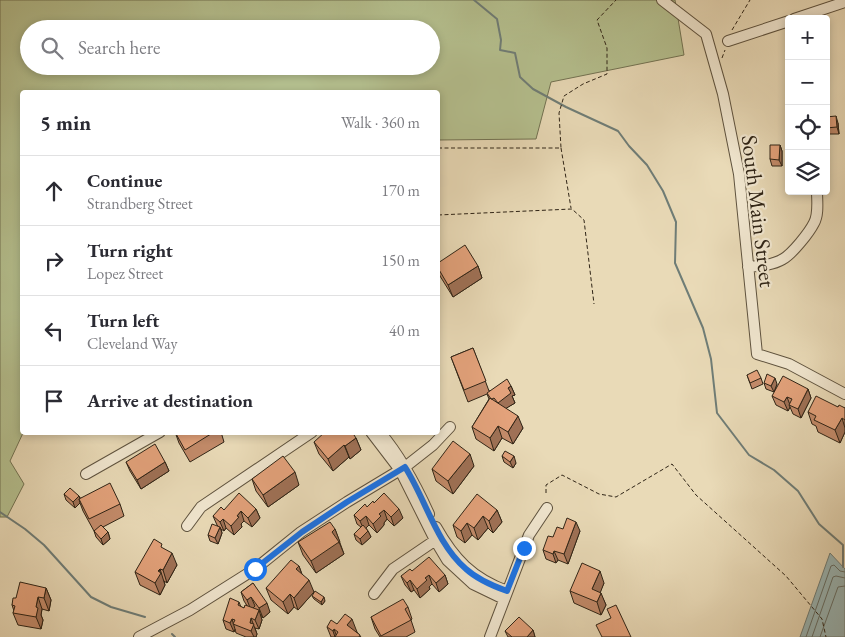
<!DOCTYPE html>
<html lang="en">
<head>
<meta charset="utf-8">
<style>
  :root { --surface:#fff; --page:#f7f7f7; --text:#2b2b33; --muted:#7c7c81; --line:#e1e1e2 }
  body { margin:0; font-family:"EB Garamond",serif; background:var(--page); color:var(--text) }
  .controls { position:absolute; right:15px; top:15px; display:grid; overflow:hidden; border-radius:5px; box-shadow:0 2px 8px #0003 }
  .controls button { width:45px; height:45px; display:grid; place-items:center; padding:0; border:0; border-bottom:1px solid var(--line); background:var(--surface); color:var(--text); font:25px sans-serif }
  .stop { position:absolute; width:15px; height:15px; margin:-11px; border:4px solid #1a73e8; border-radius:50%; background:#fff }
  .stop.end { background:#1a73e8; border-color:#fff; box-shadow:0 1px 5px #0008 }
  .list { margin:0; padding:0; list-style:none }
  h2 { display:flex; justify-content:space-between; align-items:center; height:65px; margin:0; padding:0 20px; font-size:21px }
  h2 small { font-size:16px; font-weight:400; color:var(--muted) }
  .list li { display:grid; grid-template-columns:32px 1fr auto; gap:15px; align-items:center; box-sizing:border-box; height:70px; padding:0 20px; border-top:1px solid var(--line) }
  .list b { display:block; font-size:19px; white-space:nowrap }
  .list p { margin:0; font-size:16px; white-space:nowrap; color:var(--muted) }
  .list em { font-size:16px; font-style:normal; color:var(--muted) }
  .icon { flex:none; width:28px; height:28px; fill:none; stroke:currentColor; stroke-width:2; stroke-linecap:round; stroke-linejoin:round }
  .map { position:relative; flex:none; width:845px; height:637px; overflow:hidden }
  .search { position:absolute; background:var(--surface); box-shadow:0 2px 8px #0003; left:20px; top:20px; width:420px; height:55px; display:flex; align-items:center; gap:12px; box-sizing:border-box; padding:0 18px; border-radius:28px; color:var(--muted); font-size:19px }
  .panel { position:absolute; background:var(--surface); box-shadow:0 2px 8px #0003; left:20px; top:90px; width:420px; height:345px; border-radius:5px }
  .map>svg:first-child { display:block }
  .green { fill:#b5c08f; stroke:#727252; fill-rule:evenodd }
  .water { fill:#9ab8b8; stroke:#6f7d77 }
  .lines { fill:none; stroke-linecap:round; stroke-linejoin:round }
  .shore { stroke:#646e67; stroke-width:1 }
  .stream { stroke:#6f7d77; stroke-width:2 }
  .minor-casing { stroke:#5e523e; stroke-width:12 }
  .path { stroke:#2f2416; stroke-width:1; stroke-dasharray:4 2.5; stroke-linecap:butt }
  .minor { stroke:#f1e7d0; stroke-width:10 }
  .wall { fill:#c38b6a; stroke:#2f2416 }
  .shaded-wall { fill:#9f7156; stroke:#2f2416 }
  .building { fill:#e3a27b; stroke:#2f2416 }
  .route { stroke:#1a73e8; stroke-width:6 }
  .labels { text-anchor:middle; stroke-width:4.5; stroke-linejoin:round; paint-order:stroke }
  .street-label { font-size:22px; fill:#2f2416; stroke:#f1e7d0 }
</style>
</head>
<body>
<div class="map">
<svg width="845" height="637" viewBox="0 0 845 637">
  <rect width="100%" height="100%" fill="#e9dab7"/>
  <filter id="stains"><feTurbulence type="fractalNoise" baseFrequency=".004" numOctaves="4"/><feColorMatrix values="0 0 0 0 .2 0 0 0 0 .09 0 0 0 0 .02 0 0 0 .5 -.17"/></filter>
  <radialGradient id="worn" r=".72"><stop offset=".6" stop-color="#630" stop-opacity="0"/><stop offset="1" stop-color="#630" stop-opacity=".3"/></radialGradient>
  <!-- green -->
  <path class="green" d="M0 0H675L684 55 551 82 536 139 438 140V92H22L23 433 10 461 24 484 7 517H0ZM29 29H431V66H29Z"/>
  <!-- water -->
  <path class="water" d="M830 553 845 569V637H800Z"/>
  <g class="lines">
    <!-- shore -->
    <path class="shore" d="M806 637 831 566 834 565 840 571 845 572
      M812 637 833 577 836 576 845 578
      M820 637 838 587 845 586"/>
    <!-- stream -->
    <path class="stream" d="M474 0 497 19 501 40 500 50 515 53 520 77 533 89 566 107 618 131 629 146 647 165 663 191 676 222 675 263 703 328 711 359 717 413 749 455 774 470 798 491 819 524 843 545V567
      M0 512 25 529 44 545 91 597 111 607 145 617
      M172 634 175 637"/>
    <defs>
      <path id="minor" d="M662 0 706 34 723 94 739 174 757 354 789 364 845 394
        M794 19 845 2
        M728 41 789 21
        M748 267C760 266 773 265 783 259 792 254 809 233 814 223 819 214 817 201 817 191
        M371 432 400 470 435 540 447 560 473 584 504 599
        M380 432C401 457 416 485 429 514
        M86 474 160 432
        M187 526 201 507 312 432
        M436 527C454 559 472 578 507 591
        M374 594 393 569 440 537
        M139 637 190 610 255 569 301 532 347 502 405 467 433 445 450 427
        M490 637 529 535 547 508"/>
    </defs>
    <!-- minor casing -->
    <use href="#minor" class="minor-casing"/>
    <!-- path -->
    <path class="path" d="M732 30 750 0
      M722 58 725 50
      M438 148H561L559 113 564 96 583 84 607 74V48L597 20 616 0
      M561 148 571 208
      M438 215 572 209 584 220 594 304
      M546 493V485L562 475 599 494 616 497 672 464 696 495 786 576 822 619 826 637"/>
    <!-- minor -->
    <use href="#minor" class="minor"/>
  </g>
  <!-- wall -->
  <path class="wall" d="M826 117 838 123 839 134H826Z
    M780 145 782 151V166H772L770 159Z
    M438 263 478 266 482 278 453 297 440 276 438 270Z
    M473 348 489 391 511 386 515 395 512 396 515 403 506 408 523 428 513 444 502 438 494 451 476 439 472 427 489 399 487 394 468 402 451 357Z
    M747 375 761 378 763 384 752 389Z
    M764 383 777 384 774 392 766 389Z
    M808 389 811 398 801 418 793 414 790 407 788 411 776 405 772 396Z
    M838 407 845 408V432L840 443 818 432 816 426 812 424 808 412Z
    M175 432H221L224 442 190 462 179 443Z
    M356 438 361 450 350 459 349 457 333 471 319 454 314 442Z
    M502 456 516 463 513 468 504 462Z
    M126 462H165L169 471 141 489 130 471Z
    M474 466 453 494 436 481 432 469Z
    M252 479 299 485 268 507 256 491Z
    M64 494 79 496 80 498 120 504 124 516 103 527 108 532 110 539 103 545 96 537 94 531 83 511 80 503 75 508 66 500Z
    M374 503 403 518 394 526 387 519 384 523V525L377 533 369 525 366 528 368 531 371 537 362 545 356 540 354 534 361 527 357 524 354 515Z
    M256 509 260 518 252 527 244 521 241 524 242 527 234 535 226 528 224 531 221 529 222 533 218 544 210 541 208 535 218 526 217 525 213 516Z
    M497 510 502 522 493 533 488 528 478 540 472 535 465 543 457 537 453 525Z
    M335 529 344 554 316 573 303 555 298 542Z
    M563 529 580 531 568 564 558 560 556 563 546 559 543 550 553 537Z
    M164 549 177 565 167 583 164 581 165 585 160 595 140 585 135 572Z
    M299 566 302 574 314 592 298 610 294 607 288 614 271 600 266 588Z
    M412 571 445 575 448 584 439 592 432 584 429 587 430 589 420 598 414 590 411 592 405 585 401 576Z
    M253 583 270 612 263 618 260 614 262 620 259 629 255 628 257 634 256 637H246L236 633 235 629 234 632 226 629 223 620 239 602 241 607 244 608 248 607 244 601 241 592Z
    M604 583 600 592 606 605 601 615 574 603 570 591Z
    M46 588 51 600 49 611 42 609 41 615 43 620 41 629 18 625 13 613 14 611 12 605 16 598Z
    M312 596 325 601 322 605 314 599Z
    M408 607 412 619 411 620 415 632 406 637H380L375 629 371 617Z
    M337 624 357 632 361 637H331L327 627Z
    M533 630 535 637H508L505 631Z"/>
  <!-- shaded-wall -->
  <path class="shaded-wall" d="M836 116 838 123 839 134 837 127Z
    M780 145 782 151V166L779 160Z
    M478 266 482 278 453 297 448 285Z
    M775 378 777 384 774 392 771 386Z
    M511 386 515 395 512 396 515 403 500 412 497 403 508 388Z
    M808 389 811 398 801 418 798 409Z
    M787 397 790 405H789L790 407 788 411 784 402Z
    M518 416 523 428 513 444 508 432Z
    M842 418 845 428V432L840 443 835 430Z
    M498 426 502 438 494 451 490 438Z
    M356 438 361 450 350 459 345 446Z
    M344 445 349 457 333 471 328 459Z
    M470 454 474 466 453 494 448 481Z
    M514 456 516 463 513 468 510 462Z
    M165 462 169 471 141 489 137 480Z
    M295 472 299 485 268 507 263 495Z
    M79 496 81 502 79 499 80 503 75 508 73 502Z
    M256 509 260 518 252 527 248 518Z
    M399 509 403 518 394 526 391 517Z
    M384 510 387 519 384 523V525L377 533 373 524 379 514Z
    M497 510 502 522 493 533 489 521Z
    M241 511 244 521 241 524 242 527 234 535 231 526 237 516Z
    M366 516 369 525 364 530 360 521Z
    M483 516 488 528 478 540 474 528Z
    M223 519 226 528 224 531 220 522Z
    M576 522 580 531 568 564 564 554Z
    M467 523 472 535 465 543 461 531Z
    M220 527 222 533 218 544 215 538Z
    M335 529 340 542 338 543 339 542 344 554 316 573 311 561 332 532Z
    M368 531 371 537 362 545 360 539Z
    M108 532 110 539 103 545 101 539Z
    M554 551 558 560 556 563 553 554Z
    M172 553 177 565 167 583 163 570Z
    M299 566 303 578 296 569Z
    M160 569 165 585 160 595 155 583Z
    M600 571 604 583 597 601 592 589Z
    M429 575 432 584 429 587 430 589 420 598 417 589 425 578Z
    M445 575 448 584 439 592 436 583Z
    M309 580 314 592 298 610 294 598Z
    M410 580 414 590 411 592 407 583Z
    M46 588 51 600 49 611 44 598Z
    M601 593 606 605 601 615 597 602Z
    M290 594 294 607 288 614 283 602Z
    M38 597 42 609 41 615 43 620 41 629 36 617V607Z
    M251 597 255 606 251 610 247 600Z
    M324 597 325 601 322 605 321 602Z
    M267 603 270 612 263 618 259 608Z
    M259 610 262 620 259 629 255 620Z
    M251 618 257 634 256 637H254L251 631 250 623Z
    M232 619 235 629 234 632 230 623Z
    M352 619 357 632 352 637 347 625Z
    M334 629 337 637H335L333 631Z
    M533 630 535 637H527Z"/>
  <!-- building -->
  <path class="building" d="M836 116 837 127 826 128V117Z
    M770 145H780L779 160 770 159Z
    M465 245 478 266 448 285 438 268V263Z
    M473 348 486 381 464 390 451 357Z
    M757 370 761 378 750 383 747 375Z
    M767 374 775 378 771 386 764 383Z
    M783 376 808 389 798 409 789 405 792 399 787 397 784 402 772 396Z
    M507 379 511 386 508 388 511 393 498 403 494 398 492 399H491L487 393Z
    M816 396 838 407 839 405 845 408V420L842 418 835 430 814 420 816 416 808 412Z
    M490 398 518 416 508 432 498 426 490 438 472 427Z
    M175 432H214L185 450Z
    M325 432H352L356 438 345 446 344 445 328 459 314 442Z
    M453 441 470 454 448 481 432 469Z
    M155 444 165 462 137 480 126 462Z
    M505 451 514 456 510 462 502 456Z
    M283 456 295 472 263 495 252 479Z
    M110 483 120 504 89 519 79 499Z
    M70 488 79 496 73 502 64 494Z
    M239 493 256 509 248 518 241 511 237 516 239 517 231 526 223 519 220 522 213 516 221 507 224 510Z
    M384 493 399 509 391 517 384 510 379 514 381 516 373 524 366 516 360 521 354 515 365 504 367 507 373 501 374 503Z
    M477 494 497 510 489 521 483 516 474 528 467 523 461 531 453 525Z
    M567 518 576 522 564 554 554 551 553 554 543 550 548 536 553 537 557 527 563 529Z
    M330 522 335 529 332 532 339 542 311 561 298 542Z
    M212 524 220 527 215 538 208 535Z
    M101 525 108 532 101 539 94 531Z
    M363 525 368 531 360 539 354 534Z
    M154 539 162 544 161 547 172 553 163 570 160 569 158 571 161 573 155 583 135 572Z
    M429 557 445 575 436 583 429 575 425 578 427 580 417 589 410 580 407 583 401 576 410 569 412 571Z
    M291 560 299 566 296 569 309 580 294 598 290 594 283 602 266 588Z
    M582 563 600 571 592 589 601 593 597 602 570 591Z
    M20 582 46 588 44 598 38 597 36 607 38 608 36 617 13 613 15 606 12 605 13 598H16Z
    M253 583 267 603 259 608 251 597 247 600 241 592Z
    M315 591 324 597 321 602 312 596Z
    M230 598 239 602 238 605 244 608 245 605 259 610 255 620 251 618 250 623 254 624 251 631 233 624 235 620 232 619 230 623 223 620Z
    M403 599 408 607 405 609 411 620 381 636 371 617Z
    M616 605 631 637H602L596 625 611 618 607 609Z
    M345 614 352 619 347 625 360 635 359 637H335L338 632 334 629 333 631 327 627 331 620 337 624Z
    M519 617 533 630 527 637H512L505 631Z"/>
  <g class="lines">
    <!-- route -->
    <path class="route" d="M255 569 302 532 347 502 405 467C426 500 436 543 466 569 478 580 493 586 507 591L524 548"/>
  </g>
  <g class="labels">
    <!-- street labels -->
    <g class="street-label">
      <text transform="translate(759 211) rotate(83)" y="8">South Main Street</text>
    </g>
  </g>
  <rect width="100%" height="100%" filter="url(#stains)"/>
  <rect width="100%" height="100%" fill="url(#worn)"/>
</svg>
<div class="controls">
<button>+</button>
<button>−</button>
<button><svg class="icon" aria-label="locate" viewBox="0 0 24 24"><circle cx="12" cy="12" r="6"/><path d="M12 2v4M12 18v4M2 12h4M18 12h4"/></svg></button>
<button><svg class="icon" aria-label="layers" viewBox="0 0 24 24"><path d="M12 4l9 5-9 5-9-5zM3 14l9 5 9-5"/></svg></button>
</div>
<div class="stop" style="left:255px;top:569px"></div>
<div class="stop end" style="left:524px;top:548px"></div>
<div class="search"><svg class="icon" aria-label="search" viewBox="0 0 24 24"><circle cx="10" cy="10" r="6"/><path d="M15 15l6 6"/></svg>Search here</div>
<section class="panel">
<h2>5 min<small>Walk · 360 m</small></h2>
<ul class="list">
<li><svg class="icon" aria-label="ahead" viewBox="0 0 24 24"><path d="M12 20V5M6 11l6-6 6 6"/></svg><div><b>Continue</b><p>Strandberg Street</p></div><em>170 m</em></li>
<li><svg class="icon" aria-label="right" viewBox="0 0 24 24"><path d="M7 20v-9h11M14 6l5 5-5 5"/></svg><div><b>Turn right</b><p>Lopez Street</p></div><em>150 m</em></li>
<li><svg class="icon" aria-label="left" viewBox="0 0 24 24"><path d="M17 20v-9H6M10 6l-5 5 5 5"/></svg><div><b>Turn left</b><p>Cleveland Way</p></div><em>40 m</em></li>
<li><svg class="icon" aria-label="arrive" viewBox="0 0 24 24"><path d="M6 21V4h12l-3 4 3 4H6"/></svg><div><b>Arrive at destination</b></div></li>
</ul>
</section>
</div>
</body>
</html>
